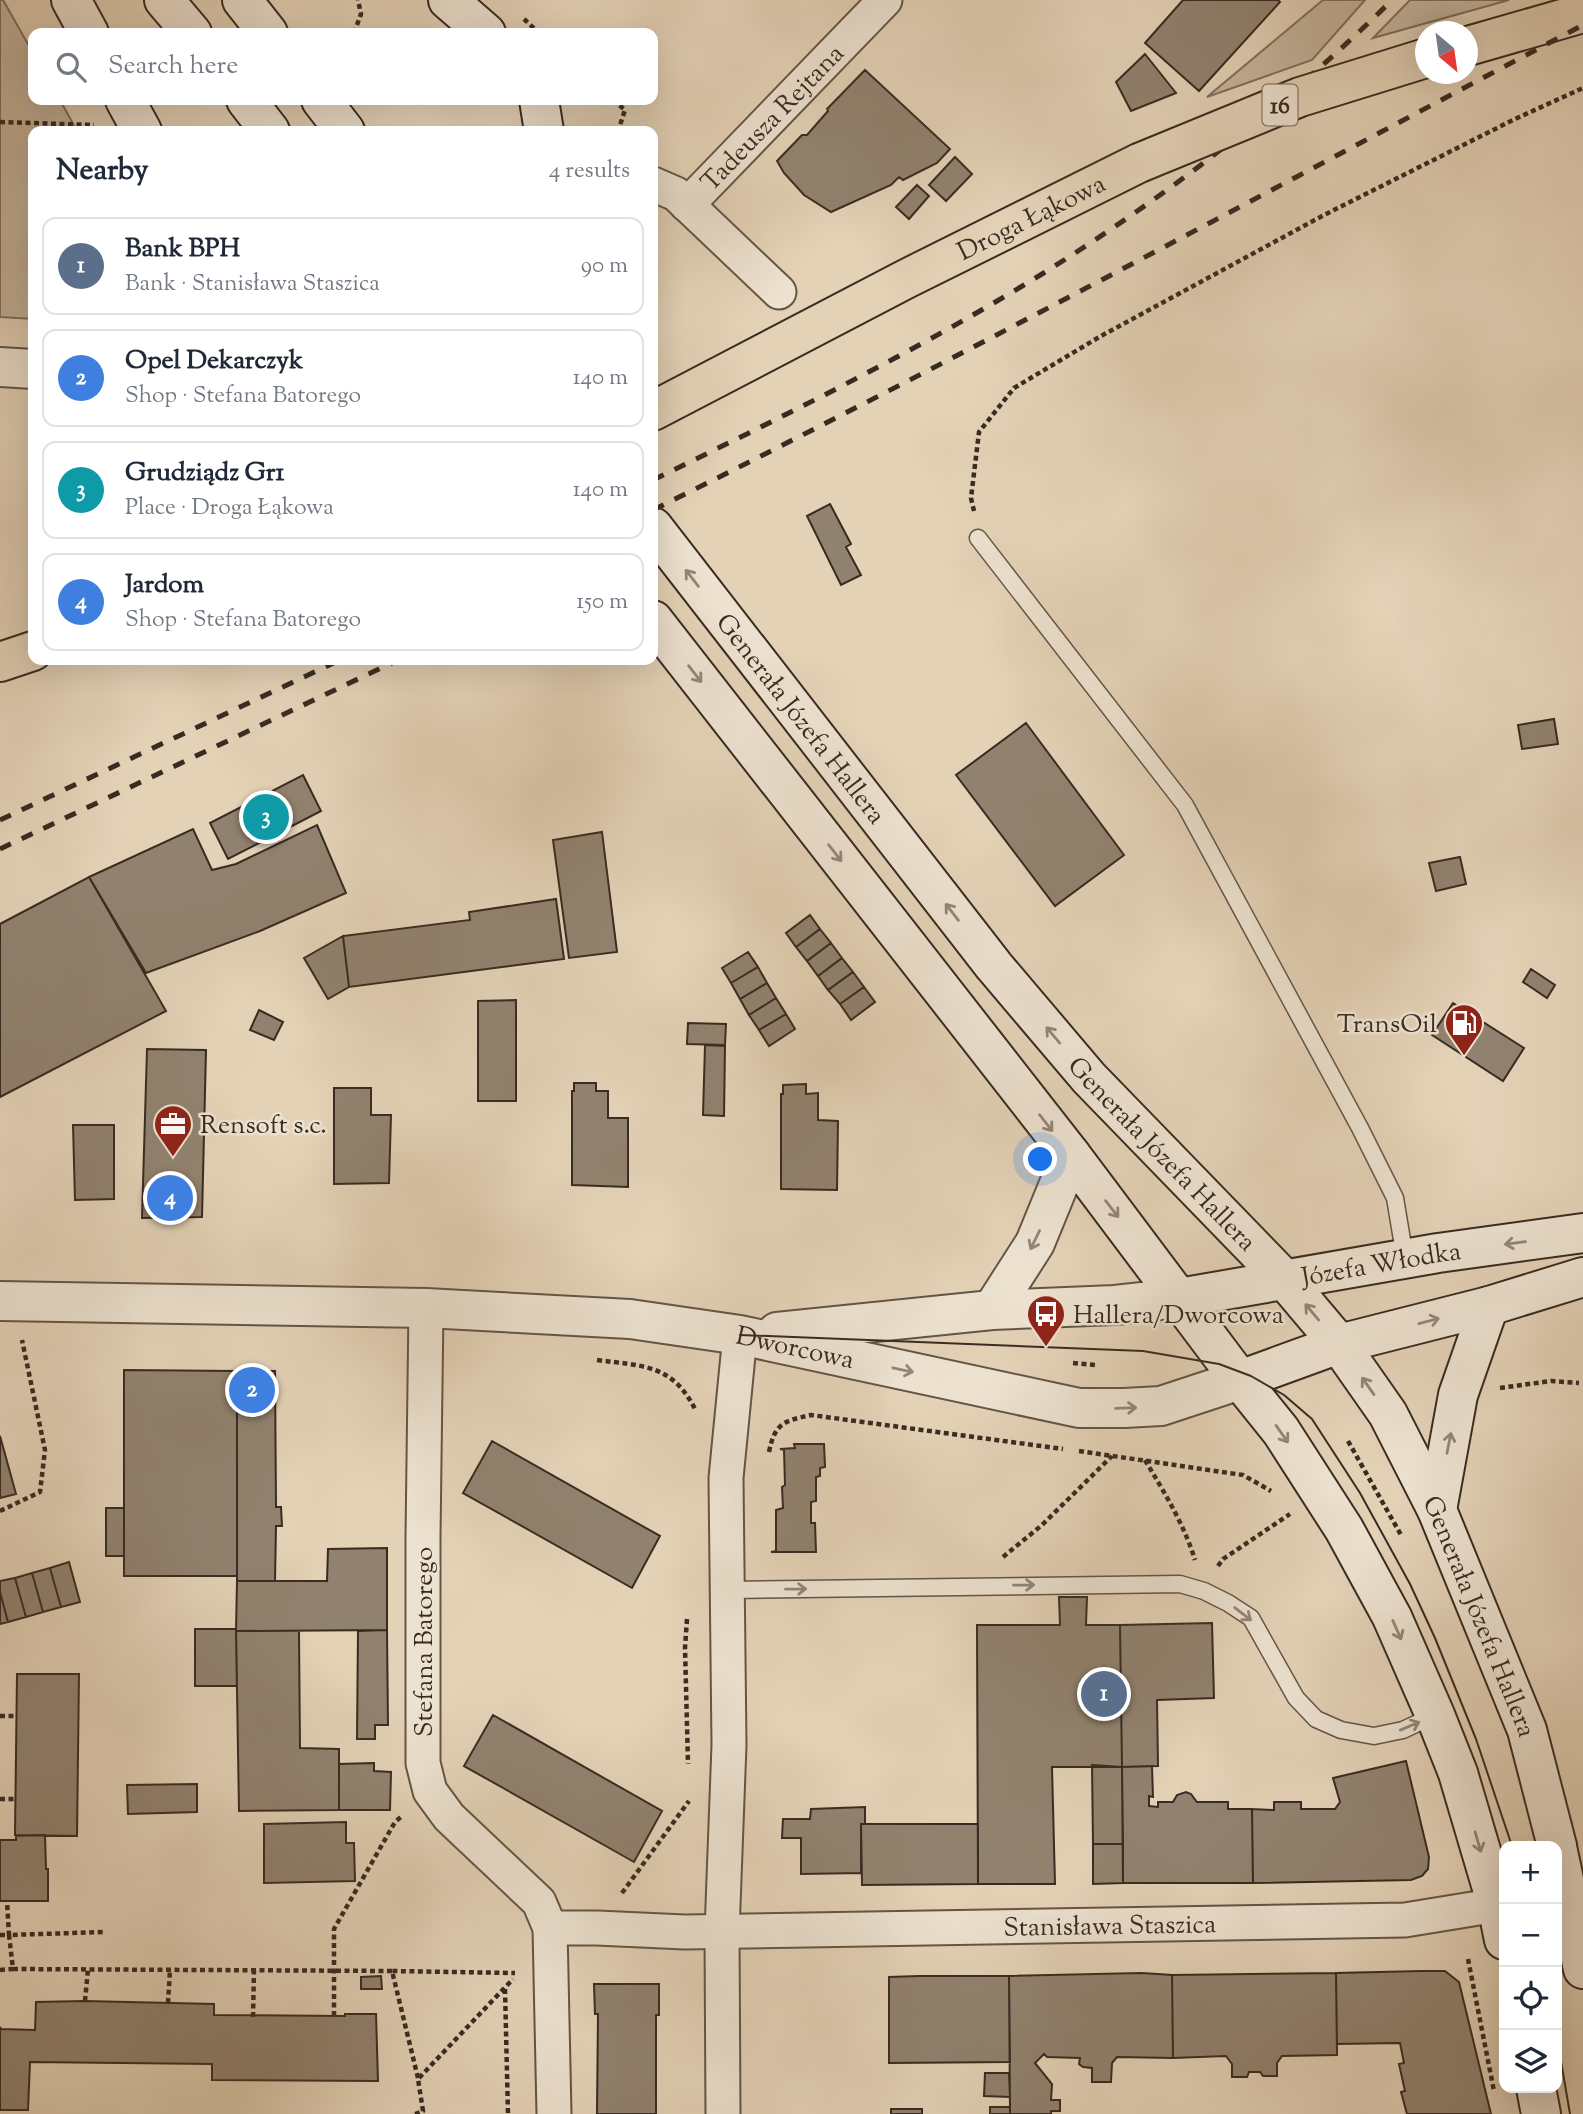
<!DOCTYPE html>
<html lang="en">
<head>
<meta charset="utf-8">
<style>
  :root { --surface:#fff; --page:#f6f6f7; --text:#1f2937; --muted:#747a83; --line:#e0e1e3; --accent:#8f2418 }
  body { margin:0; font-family:"Sorts Mill Goudy",serif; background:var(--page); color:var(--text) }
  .controls { position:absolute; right:21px; bottom:21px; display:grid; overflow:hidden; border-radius:14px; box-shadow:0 7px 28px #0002 }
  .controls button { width:63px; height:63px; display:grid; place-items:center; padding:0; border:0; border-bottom:2px solid var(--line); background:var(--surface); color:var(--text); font:35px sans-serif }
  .compass { position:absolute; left:1415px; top:21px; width:63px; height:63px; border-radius:50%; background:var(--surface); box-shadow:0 7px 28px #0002; rotate:151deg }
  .you { position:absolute; left:1041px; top:1160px; width:24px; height:24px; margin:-18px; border:5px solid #fff; border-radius:50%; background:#1a73e8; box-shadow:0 0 0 10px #1a73e833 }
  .badge { display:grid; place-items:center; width:46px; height:46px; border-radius:50%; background:var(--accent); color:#fff; font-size:23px; font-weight:700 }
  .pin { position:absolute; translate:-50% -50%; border:4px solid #fff; box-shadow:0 2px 7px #0006 }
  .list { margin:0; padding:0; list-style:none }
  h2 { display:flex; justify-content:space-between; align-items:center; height:91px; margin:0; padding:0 28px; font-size:30px }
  h2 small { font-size:23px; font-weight:400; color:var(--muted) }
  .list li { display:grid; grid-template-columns:46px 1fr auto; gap:21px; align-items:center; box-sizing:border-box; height:98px; margin:0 14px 14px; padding:0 14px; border:2px solid var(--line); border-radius:14px }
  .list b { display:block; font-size:26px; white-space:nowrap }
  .list p { margin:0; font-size:23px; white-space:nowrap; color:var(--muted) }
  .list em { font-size:23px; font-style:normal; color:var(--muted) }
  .icon { flex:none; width:38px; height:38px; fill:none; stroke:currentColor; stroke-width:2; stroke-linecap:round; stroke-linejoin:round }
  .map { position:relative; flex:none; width:1583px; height:2114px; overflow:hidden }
  .search { position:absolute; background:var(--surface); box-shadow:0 7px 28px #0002; left:28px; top:28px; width:630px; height:77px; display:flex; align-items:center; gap:18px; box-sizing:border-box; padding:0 24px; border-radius:14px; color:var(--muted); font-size:26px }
  .panel { position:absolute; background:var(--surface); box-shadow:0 7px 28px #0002; left:28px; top:126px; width:630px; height:539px; border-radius:14px }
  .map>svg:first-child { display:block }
  .green { fill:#c7b69e; stroke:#807060; stroke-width:2 }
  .building { fill:#91826f; stroke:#382b22; stroke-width:2 }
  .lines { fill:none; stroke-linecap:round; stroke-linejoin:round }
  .service-casing { stroke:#635547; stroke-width:19 }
  .minor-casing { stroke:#635547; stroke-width:37 }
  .tertiary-casing { stroke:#635547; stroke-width:42 }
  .secondary-casing { stroke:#382b22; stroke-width:42 }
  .primary-casing { stroke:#382b22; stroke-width:42 }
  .path { stroke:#382b22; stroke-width:4.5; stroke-dasharray:5 3.5; stroke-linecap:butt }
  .service { stroke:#ede2d0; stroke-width:16 }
  .minor { stroke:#ede2d0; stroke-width:33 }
  .tertiary { stroke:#ede2d0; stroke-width:38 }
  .secondary { stroke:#ede2d0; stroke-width:38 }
  .primary { stroke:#e4d2b7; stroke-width:38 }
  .tram { stroke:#382b22; stroke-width:2 }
  .rail { stroke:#382b22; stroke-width:5; stroke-dasharray:12 12; stroke-linecap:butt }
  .primary-bridge-casing { stroke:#382b22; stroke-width:42; stroke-linecap:butt }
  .primary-bridge { stroke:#e4d2b7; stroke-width:38 }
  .oneway { stroke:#928679 }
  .labels { text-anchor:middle; stroke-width:5; stroke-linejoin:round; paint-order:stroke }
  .shield { fill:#ede2d0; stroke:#6e6256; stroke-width:2 }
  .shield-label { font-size:24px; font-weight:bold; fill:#382b22 }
  .street-label { font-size:26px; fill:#382b22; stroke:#ede2d0 }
  .poi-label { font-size:26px; fill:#382b22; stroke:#ede2d0; text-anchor:start }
</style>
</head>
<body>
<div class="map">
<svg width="1583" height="2114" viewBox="0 0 1583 2114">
  <rect width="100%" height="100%" fill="#e4d2b7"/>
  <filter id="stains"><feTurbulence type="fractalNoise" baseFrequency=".00286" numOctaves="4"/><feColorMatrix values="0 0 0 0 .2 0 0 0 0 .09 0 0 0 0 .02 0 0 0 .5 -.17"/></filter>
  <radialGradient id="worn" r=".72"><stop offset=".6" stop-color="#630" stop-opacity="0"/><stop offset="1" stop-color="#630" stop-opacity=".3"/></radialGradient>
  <!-- green -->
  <path class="green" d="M0 0H3L33 53V100H60L77 131H33V319L0 317Z
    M1323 0H1365L1312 60 1207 97Z
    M1410 0H1509L1373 38Z"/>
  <!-- building -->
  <path class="building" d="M1183 0H1278L1280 2 1199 91 1145 43Z
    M1145 54 1176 93 1131 111 1116 82Z
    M865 70 950 149 937 163 903 180 899 177 891 185 831 212 804 195 784 173 777 161 802 135H807L828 111 827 109Z
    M955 157 972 174 946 201 929 185Z
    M917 185 929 196 909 219 896 207Z
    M830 504 851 544 846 547 861 575 841 585 807 516Z
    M1554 719 1558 744 1522 749 1518 725Z
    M1026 723 1124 855 1055 906 956 775Z
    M303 775 321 811 228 859 210 823Z
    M317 825 346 893 260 931 146 973 89 877 193 829 212 870 236 864Z
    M602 832 617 952 569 958 553 840Z
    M1460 857 1466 884 1436 891 1429 863Z
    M89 877 166 1011 0 1097V924Z
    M556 899 564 959 349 987 343 936 470 920 469 912Z
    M810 915 820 929 796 947 786 933Z
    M820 929 831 943 807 961 796 947Z
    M343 936 349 987 328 999 304 958Z
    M831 943 842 958 818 976 807 961Z
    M748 952 758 967 731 983 722 968Z
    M842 958 853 972 828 990 818 976Z
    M758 967 767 983 740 999 731 983Z
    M1531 969 1555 985 1547 998 1523 982Z
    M853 972 864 987 840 1004 828 990Z
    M767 983 776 998 749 1015 740 999Z
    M864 987 875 1002 851 1020 840 1004Z
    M776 998 786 1014 759 1030 749 1015Z
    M516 1000V1101H478V1001Z
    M1453 1003 1524 1048 1503 1081 1432 1035Z
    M259 1010 283 1022 274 1040 250 1030Z
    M786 1014 795 1029 769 1046 759 1030Z
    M688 1023 726 1024 725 1045 687 1044Z
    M705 1045 725 1046 724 1116 703 1115Z
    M147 1049 206 1050 202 1217 142 1218Z
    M574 1083H596V1091H608V1118H628V1187L572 1185V1091H574Z
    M806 1084V1094L818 1093V1120L838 1121 837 1190 781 1189V1094H783V1085Z
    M334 1088H371V1115H391L389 1183 334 1184Z
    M73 1125H114V1199L75 1200Z
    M124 1370 237 1371V1576H124Z
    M237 1371H275L276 1507H281L282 1526H276L275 1581H237Z
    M0 1436 16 1494 0 1498Z
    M492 1441 660 1536 632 1588 463 1493Z
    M794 1444H824L825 1467 820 1468V1476L816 1477V1501L811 1502V1523H815L816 1552H771L776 1551V1510L783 1508 782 1487 785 1485 784 1450 780 1449 795 1448Z
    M106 1508H124V1556H106Z
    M387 1548V1630L236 1631 237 1581H327L328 1549Z
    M69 1562 80 1602 61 1607 50 1568Z
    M50 1568 61 1607 43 1612 32 1573Z
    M32 1573 43 1612 26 1617 15 1578Z
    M15 1578 26 1617 8 1622 0 1592V1581Z
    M0 1592 8 1622 0 1624Z
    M1059 1597H1087L1086 1625H1120L1122 1767H1052L1055 1884H978L977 1625H1060Z
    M1212 1623 1214 1698 1157 1700 1158 1766 1122 1767 1120 1625Z
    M195 1629H236L237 1686H195Z
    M387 1630 388 1725H375V1739H357L358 1631Z
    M236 1631H299L300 1748 339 1749V1810L239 1811Z
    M17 1674H79L77 1836 15 1835Z
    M493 1715 662 1811 634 1862 464 1766Z
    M1406 1761 1429 1857 1428 1869 1422 1876 1411 1880 1253 1883 1252 1809 1274 1810V1802H1301V1809H1335L1340 1802 1333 1778Z
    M374 1763V1771L391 1772 390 1810H339V1764Z
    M1092 1765 1122 1767 1123 1844H1093Z
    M1152 1766 1153 1797 1149 1796V1806L1158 1807V1802H1173L1177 1795 1186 1792 1191 1794 1197 1802H1228V1809H1252L1253 1883H1123L1122 1767Z
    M197 1784V1812L128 1814 127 1785Z
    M865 1807V1824H861V1873L801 1874V1838H782L783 1819H810L811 1809Z
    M346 1822V1843H354L355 1881 264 1883V1824Z
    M861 1824H978V1884L862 1885Z
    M45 1835 46 1869H48V1901H0V1840H16V1836Z
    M1093 1844H1123V1883L1093 1884Z
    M1422 1971H1445L1459 1982 1491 2114H1407L1401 2092 1405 2091 1399 2064 1404 2063 1400 2043 1337 2044 1336 1973Z
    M1142 1973 1172 1975 1173 2058 1117 2057 1112 2063 1111 2082H1092V2068L1083 2067 1079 2064 1080 2058 1047 2057 1044 2054 1035 2063 1052 2084 1051 2100H1060V2111H1051V2114H1010L1009 1976Z
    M1336 1973 1337 2055 1282 2056 1277 2063V2076H1263L1260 2072H1249L1247 2077H1232V2064L1226 2056 1173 2058 1172 1975Z
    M381 1976 382 1989H361V1977Z
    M919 1976H1009L1010 2062 889 2063V1977Z
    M594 1984H659V2015H656V2114H597L598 2014H595Z
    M85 2001 214 2004V2015L345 2016V2014H376L378 2081 212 2080V2064L30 2062 28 2110H0V2027L1 2029 35 2030 36 2002Z
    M985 2073H1009L1010 2097 984 2096Z
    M990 2107H1010V2114H990Z
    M891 2109H922V2114H891Z"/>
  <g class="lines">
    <defs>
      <path id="service" d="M978 538 1185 805 1360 1128 1395 1198 1405 1258
        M728 1590 1180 1584 1204 1591 1228 1603 1251 1618 1296 1698 1316 1719 1341 1730 1374 1736 1403 1730 1435 1715"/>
      <g id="minor">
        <path d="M653 184 676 194 779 292"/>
        <path id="s1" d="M687 205 885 0"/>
        <path d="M426 1308 423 1537V1763L430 1791 449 1817 539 1902 550 1928 554 2114"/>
        <path id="s2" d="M550 1928H597L685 1932 1405 1920 1497 1905"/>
        <path d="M723 2114 722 1932 729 1745 726 1478 740 1335"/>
      </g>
      <g id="tertiary">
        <path d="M0 367 33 369"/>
        <path id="s3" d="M0 1301 426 1308 630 1319 740 1335 1079 1408H1124L1161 1406 1240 1380"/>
        <path d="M992 1310 1035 1243 1071 1155"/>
        <path d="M777 1332 992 1310 1115 1305 1179 1298"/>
      </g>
      <g id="secondary">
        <path d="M71 0 89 33"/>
        <path d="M164 0 192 33"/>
        <path d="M242 0 268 33"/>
        <path d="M448 0 486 33"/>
        <path d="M125 100 142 131"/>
        <path d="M246 100 270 131"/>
        <path d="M321 100 345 131"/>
        <path d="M539 100 544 131"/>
        <path id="s4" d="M653 527 994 966 1089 1078 1285 1280 1339 1344 1388 1414 1437 1510 1527 1730 1557 1846"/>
        <path d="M653 620 1071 1155 1240 1380 1281 1431 1344 1529 1392 1617 1435 1715 1458 1773 1497 1905 1504 1940"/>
        <path id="s5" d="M1179 1298 1438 1253 1583 1233"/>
        <path d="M1240 1380 1339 1344 1489 1306 1583 1277"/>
        <path d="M1437 1510 1458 1395 1489 1306"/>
        <path d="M1557 1847 1583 1969"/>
        <path d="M1536 2088 1541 2114"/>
      </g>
      <g id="primary">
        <path d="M1468 46 1583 13"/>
        <path id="s6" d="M653 411 906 279 1139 163"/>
        <path d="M0 662 33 651"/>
      </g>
    </defs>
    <!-- service casing -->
    <use href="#service" class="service-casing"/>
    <!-- minor casing -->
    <use href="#minor" class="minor-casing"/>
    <!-- tertiary casing -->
    <use href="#tertiary" class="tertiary-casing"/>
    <!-- secondary casing -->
    <use href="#secondary" class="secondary-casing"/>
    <!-- primary casing -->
    <use href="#primary" class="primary-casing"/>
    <!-- path -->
    <path class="path" d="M524 19 539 33
      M354 33 361 14 358 0
      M613 100 625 110 618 131
      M0 122 94 125
      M974 511 971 498 979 432 1014 388 1101 336 1324 215 1515 119 1583 88
      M597 1360C643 1366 672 1364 695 1409
      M1073 1363 1096 1365
      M1500 1388 1551 1381 1579 1383
      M1348 1441 1401 1535
      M1079 1451 1243 1475 1271 1491
      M769 1452C775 1422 785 1421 811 1415L1063 1449
      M1145 1460C1164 1492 1184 1524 1195 1560
      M0 1511 40 1492 45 1450 22 1340
      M1003 1557 1042 1525 1112 1456
      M1218 1566 1223 1559 1290 1514
      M687 1619 685 1648 688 1764
      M0 1716H16
      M0 1799H15
      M622 1893 689 1801
      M0 1935H9L7 1901
      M1468 1959 1494 2091
      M13 1969 392 1971
      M0 1970 13 1969 9 1935 105 1932
      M505 1989 508 2114
      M85 2001 88 1969
      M168 2003 170 1970
      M334 2016V1929L395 1822 402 1816
      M253 2017 254 1970
      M418 2078 392 1971 515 1973
      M415 2114 423 2111 418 2079 513 1979"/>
    <!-- service -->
    <use href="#service" class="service"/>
    <!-- minor -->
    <use href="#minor" class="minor"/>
    <!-- tertiary -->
    <use href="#tertiary" class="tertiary"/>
    <!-- secondary -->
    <use href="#secondary" class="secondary"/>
    <!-- primary -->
    <use href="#primary" class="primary"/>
    <!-- tram -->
    <path class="tram" d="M740 1335 1143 1351 1219 1364 1251 1376 1284 1395 1312 1419 1360 1493 1410 1584 1435 1638 1476 1739 1512 1846
      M1557 2038 1570 2114"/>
    <!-- rail -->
    <path class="rail" d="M653 480C784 416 917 351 1042 274 1167 196 1287 104 1392 0
      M653 510C966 355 1274 188 1583 25
      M0 820 340 660
      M0 849 398 660"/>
    <defs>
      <path id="primary-bridge" d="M1139 163 1300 97 1426 58"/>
    </defs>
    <!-- primary-bridge casing -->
    <use href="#primary-bridge" class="primary-bridge-casing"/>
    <!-- primary-bridge -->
    <use href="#primary-bridge" class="primary-bridge"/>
  </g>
  <!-- one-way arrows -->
  <defs><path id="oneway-shaft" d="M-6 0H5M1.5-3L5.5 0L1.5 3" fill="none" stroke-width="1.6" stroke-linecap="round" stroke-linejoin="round" transform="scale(1.75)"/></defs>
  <g class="oneway">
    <use href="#oneway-shaft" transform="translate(692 578) rotate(-128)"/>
    <use href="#oneway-shaft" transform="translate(695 674) rotate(52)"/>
    <use href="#oneway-shaft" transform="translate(835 853) rotate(52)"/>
    <use href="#oneway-shaft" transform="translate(952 912) rotate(-128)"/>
    <use href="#oneway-shaft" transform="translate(1053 1035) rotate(-130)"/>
    <use href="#oneway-shaft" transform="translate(1046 1123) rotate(52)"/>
    <use href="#oneway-shaft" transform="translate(1112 1209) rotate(52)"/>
    <use href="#oneway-shaft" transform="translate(1035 1240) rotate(116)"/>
    <use href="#oneway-shaft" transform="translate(1515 1243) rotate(172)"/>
    <use href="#oneway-shaft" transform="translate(1312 1312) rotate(-130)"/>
    <use href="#oneway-shaft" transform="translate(1429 1321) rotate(-15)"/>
    <use href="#oneway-shaft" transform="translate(903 1370) rotate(12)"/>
    <use href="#oneway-shaft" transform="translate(1368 1386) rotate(-125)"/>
    <use href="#oneway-shaft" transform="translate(1126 1408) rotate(-2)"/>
    <use href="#oneway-shaft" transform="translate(1282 1434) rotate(55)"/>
    <use href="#oneway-shaft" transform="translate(1449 1443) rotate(-79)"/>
    <use href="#oneway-shaft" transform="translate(1024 1585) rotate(-1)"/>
    <use href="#oneway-shaft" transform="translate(796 1589) rotate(-1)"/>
    <use href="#oneway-shaft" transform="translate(1243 1614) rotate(38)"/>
    <use href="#oneway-shaft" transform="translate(1397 1630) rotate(66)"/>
    <use href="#oneway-shaft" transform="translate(1410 1726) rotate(-23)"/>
    <use href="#oneway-shaft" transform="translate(1478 1842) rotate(74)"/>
  </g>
  <!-- icons -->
  <defs>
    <symbol id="fuel-pin" viewBox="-11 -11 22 30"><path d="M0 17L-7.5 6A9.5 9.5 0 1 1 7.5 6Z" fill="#8f2418" stroke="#ede2d0"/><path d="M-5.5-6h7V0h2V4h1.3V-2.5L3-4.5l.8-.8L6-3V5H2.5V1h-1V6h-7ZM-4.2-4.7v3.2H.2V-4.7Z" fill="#fff"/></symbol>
    <symbol id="office-pin" viewBox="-11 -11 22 30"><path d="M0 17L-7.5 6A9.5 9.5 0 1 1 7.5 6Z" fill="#8f2418" stroke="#ede2d0"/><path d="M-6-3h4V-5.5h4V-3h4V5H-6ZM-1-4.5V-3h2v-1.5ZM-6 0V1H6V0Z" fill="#fff"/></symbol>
    <symbol id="bus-pin" viewBox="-11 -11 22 30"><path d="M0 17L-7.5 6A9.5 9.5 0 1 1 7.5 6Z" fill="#8f2418" stroke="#ede2d0"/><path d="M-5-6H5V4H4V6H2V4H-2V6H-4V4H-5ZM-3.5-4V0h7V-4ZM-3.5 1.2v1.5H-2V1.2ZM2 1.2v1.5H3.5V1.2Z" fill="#fff"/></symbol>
  </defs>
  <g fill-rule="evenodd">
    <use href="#fuel-pin" x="1442" y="1001" width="44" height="60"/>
    <use href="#office-pin" x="151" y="1102" width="44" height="60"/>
    <use href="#bus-pin" x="1024" y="1292" width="44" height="60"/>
  </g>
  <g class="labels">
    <!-- shield labels -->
    <rect class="shield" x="1262.5" y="84.5" width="35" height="41" rx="5"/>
    <g class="shield-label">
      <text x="1280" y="113">16</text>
    </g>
    <!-- street labels -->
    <g class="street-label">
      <text dy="9" stroke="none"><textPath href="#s1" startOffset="122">Tadeusza Rejtana</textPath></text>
      <text dy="9" stroke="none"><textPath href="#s6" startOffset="425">Droga Łąkowa</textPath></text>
      <text dy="9" stroke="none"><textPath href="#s4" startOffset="242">Generała Józefa Hallera</textPath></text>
      <text dy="9" stroke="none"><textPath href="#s4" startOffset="808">Generała Józefa Hallera</textPath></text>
      <text dy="9" stroke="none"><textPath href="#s5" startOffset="205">Józefa Włodka</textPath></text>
      <text dy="9" stroke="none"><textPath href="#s3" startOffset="798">Dworcowa</textPath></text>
      <text dy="9" stroke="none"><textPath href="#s4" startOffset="1376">Generała Józefa Hallera</textPath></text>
      <text transform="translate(423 1642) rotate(-90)" y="9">Stefana Batorego</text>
      <text dy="9" stroke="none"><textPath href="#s2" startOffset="560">Stanisława Staszica</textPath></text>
    </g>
    <!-- poi labels -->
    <g class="poi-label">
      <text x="1437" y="1032" text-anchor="end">TransOil</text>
      <text x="200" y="1133">Rensoft s.c.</text>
      <text x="1073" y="1323">Hallera/Dworcowa</text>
    </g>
  </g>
  <rect width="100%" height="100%" filter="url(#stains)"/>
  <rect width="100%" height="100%" fill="url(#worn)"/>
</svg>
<div class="controls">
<button>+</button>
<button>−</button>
<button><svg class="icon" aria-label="locate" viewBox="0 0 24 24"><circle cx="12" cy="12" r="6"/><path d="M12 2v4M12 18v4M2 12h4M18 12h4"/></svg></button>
<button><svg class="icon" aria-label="layers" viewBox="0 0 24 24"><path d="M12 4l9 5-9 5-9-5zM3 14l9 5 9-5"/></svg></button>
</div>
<svg class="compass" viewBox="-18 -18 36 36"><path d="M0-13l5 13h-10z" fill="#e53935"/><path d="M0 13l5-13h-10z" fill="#747a83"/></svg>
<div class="you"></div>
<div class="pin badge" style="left:1104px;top:1694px;background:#5c6f8a">1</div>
<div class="pin badge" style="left:252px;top:1390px;background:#3f7fe0">2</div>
<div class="pin badge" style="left:266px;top:817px;background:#0f9aa8">3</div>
<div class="pin badge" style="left:170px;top:1198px;background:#3f7fe0">4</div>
<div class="search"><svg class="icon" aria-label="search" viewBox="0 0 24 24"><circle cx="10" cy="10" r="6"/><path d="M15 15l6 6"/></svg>Search here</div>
<section class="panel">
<h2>Nearby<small>4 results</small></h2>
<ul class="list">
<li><span class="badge" style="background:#5c6f8a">1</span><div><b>Bank BPH</b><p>Bank · Stanisława Staszica</p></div><em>90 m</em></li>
<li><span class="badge" style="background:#3f7fe0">2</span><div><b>Opel Dekarczyk</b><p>Shop · Stefana Batorego</p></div><em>140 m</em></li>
<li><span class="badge" style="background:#0f9aa8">3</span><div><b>Grudziądz Gr1</b><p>Place · Droga Łąkowa</p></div><em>140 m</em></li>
<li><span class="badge" style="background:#3f7fe0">4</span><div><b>Jardom</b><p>Shop · Stefana Batorego</p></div><em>150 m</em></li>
</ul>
</section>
</div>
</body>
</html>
